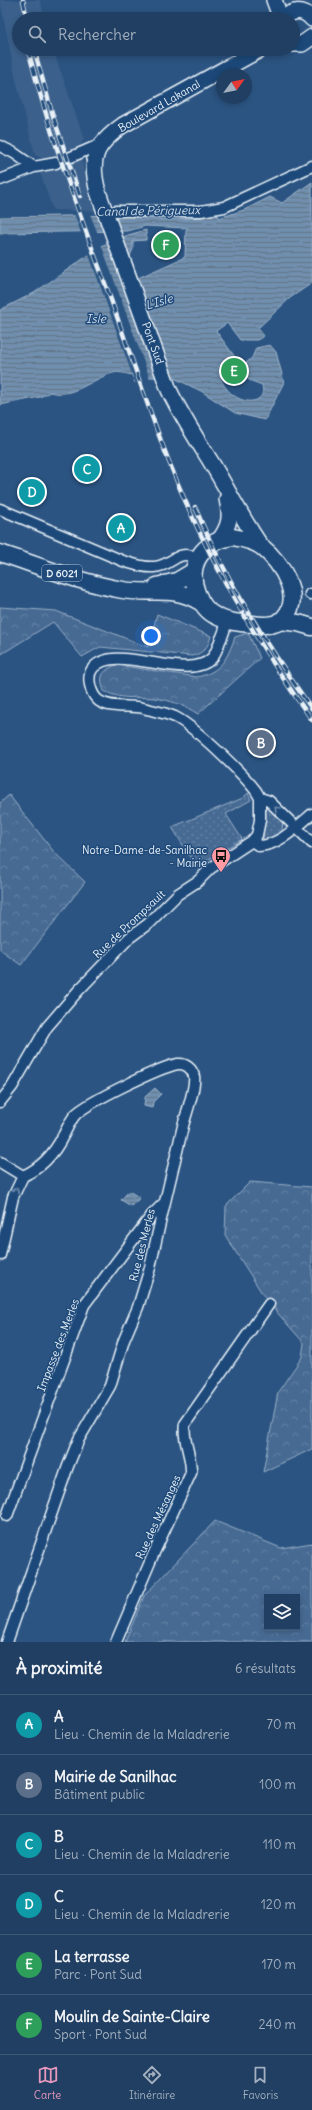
<!DOCTYPE html>
<html lang="fr">
<head>
<meta charset="utf-8">
<style>
  :root { --surface:#203f62; --page:#284668; --text:#f1f3f6; --muted:#a2afbe; --line:#3d5877; --accent:#e797bd }
  body { margin:0; font-family:Delius,sans-serif; background:var(--page); color:var(--text) }
  .controls { position:absolute; right:12px; bottom:12px; display:grid; overflow:hidden; border-radius:0px; box-shadow:0 2px 6px #0003 }
  .controls button { width:36px; height:36px; display:grid; place-items:center; padding:0; border:0; border-bottom:1px solid var(--line); background:var(--surface); color:var(--text); font:20px sans-serif }
  .compass { position:absolute; left:216px; top:68px; width:36px; height:36px; border-radius:50%; background:var(--surface); box-shadow:0 2px 6px #0003; rotate:57deg }
  .you { position:absolute; left:151px; top:636px; width:14px; height:14px; margin:-10px; border:3px solid #fff; border-radius:50%; background:#1a73e8; box-shadow:0 0 0 6px #1a73e833 }
  .badge { display:grid; place-items:center; width:26px; height:26px; border-radius:50%; background:var(--accent); color:#fff; font-size:13px; font-weight:700 }
  .pin { position:absolute; translate:-50% -50%; border:2px solid #fff; box-shadow:0 1px 4px #0006 }
  .list { margin:0; padding:0; list-style:none }
  h2 { display:flex; justify-content:space-between; align-items:center; height:52px; margin:0; padding:0 16px; font-size:17px }
  h2 small { font-size:13px; font-weight:400; color:var(--muted) }
  .list li { display:grid; grid-template-columns:26px 1fr auto; gap:12px; align-items:center; box-sizing:border-box; height:60px; padding:0 16px; border-top:1px solid var(--line) }
  .list b { display:block; font-size:15px; white-space:nowrap }
  .list p { margin:0; font-size:13px; white-space:nowrap; color:var(--muted) }
  .list em { font-size:13px; font-style:normal; color:var(--muted) }
  .icon { flex:none; width:22px; height:22px; fill:none; stroke:currentColor; stroke-width:2; stroke-linecap:round; stroke-linejoin:round }
  .map { position:relative; flex:none; width:312px; height:1642px; overflow:hidden }
  .search { position:absolute; background:var(--surface); box-shadow:0 2px 6px #0003; left:12px; right:12px; top:12px; height:44px; display:flex; align-items:center; gap:10px; box-sizing:border-box; padding:0 14px; border-radius:22px; color:var(--muted); font-size:15px }
  .sheet { height:412px; background:var(--surface) }
  nav { display:flex; justify-content:space-around; align-items:center; box-sizing:border-box; height:56px; border-top:1px solid var(--line); background:var(--surface); font-size:11px; color:var(--muted) }
  nav a { display:grid; justify-items:center; gap:2px }
  nav .on { color:var(--accent) }
  .map>svg:first-child { display:block }
  .built { fill:#3a608b }
  .green { fill:url(#green-dots); stroke:#98aec6 }
  .forest { fill:url(#forest-crowns); stroke:#98aec6; fill-rule:evenodd }
  .water { fill:url(#water-rules); stroke:#a0b6cb }
  .pier { fill:#2b5482 }
  .lines { fill:none; stroke-linecap:round; stroke-linejoin:round }
  .street-tunnel { stroke:#476c94; stroke-width:10; stroke-dasharray:10 5; stroke-linecap:butt }
  .street-casing { stroke:#e8f1f8; stroke-width:13 }
  .secondary-casing { stroke:#e8f1f8; stroke-width:18 }
  .primary-casing { stroke:#e8f1f8; stroke-width:19 }
  .street { stroke:#1f4a7a; stroke-width:10 }
  .secondary { stroke:#1f4a7a; stroke-width:15 }
  .primary { stroke:#1f4a7a; stroke-width:16 }
  .rail-casing { stroke:#e8f1f8; stroke-width:4.5 }
  .rail { stroke:#1f4a7a; stroke-width:3; stroke-dasharray:9; stroke-linecap:butt }
  .oneway { stroke:#6f8dac }
  .labels { text-anchor:middle; stroke-width:3; stroke-linejoin:round; paint-order:stroke }
  .shield { fill:#1f4a7a; stroke:#acbfd2; stroke-width:1 }
  .shield-label { font-size:10px; font-weight:bold; fill:#e8f1f8 }
  .street-label { font-size:11px; fill:#e8f1f8; stroke:#1f4a7a }
  .poi-label { font-size:11px; fill:#e8f1f8; stroke:#1f4a7a; text-anchor:end }
  .water-label { font-size:12px; font-style:italic; fill:#d0dde9; stroke:#1f4a7a }
</style>
</head>
<body>
<div class="map">
<svg width="312" height="1642" viewBox="0 0 312 1642">
  <defs>
    <pattern id="green-dots" width="8" height="8" patternUnits="userSpaceOnUse"><rect width="8" height="8" fill="#476b93"/><path d="M2 2h.1M6 6h.1" fill="none" stroke="#6281a3" stroke-width="1.8" stroke-linecap="round"/></pattern>
    <pattern id="forest-crowns" width="20" height="18" patternUnits="userSpaceOnUse"><rect width="20" height="18" fill="#476b93"/><path d="M2 6a3 3 0 1 1 6 0M12 15a3 3 0 1 1 6 0" fill="none" stroke="#6281a3"/></pattern>
    <pattern id="water-rules" width="6" height="5" patternUnits="userSpaceOnUse"><rect width="6" height="5" fill="#708ead"/><path d="M0 2.5h6" fill="none" stroke="#61768a"/></pattern>
  </defs>
  <rect width="100%" height="100%" fill="#2b5482"/>
  <filter id="ink" filterUnits="userSpaceOnUse"><feTurbulence type="fractalNoise" baseFrequency=".025" numOctaves="2"/><feDisplacementMap in="SourceGraphic" scale="8" xChannelSelector="R" yChannelSelector="G"/><feConvolveMatrix kernelMatrix="1 2 1 2 8 2 1 2 1" color-interpolation-filters="sRGB"/></filter>
  <g filter="url(#ink)">
    <!-- built -->
    <path class="built" d="M0 0H40L45 19H19V49H53L84 138 72 160 82 159 86 180 98 211 53 210 40 173 49 169 46 160 35 155 15 76Z"/>
    <!-- green -->
    <path class="green" d="M248 793 251 800 226 814 242 839 196 867 172 827 243 798Z
      M265 807H270L283 820 282 831 268 840 263 839Z"/>
    <!-- forest -->
    <path class="forest" d="M0 607 56 611 148 647 157 614 211 636C208 647 204 653 192 656L100 647 82 657 53 622 0 655Z
      M248 633 260 658 198 714C184 705 170 700 154 698 133 696 125 701 104 691 99 677 101 671 116 665L197 677C221 672 227 659 235 637Z
      M9 795 54 852 85 882 21 965 0 950V803Z
      M250 1182 312 1187V1449L263 1472 278 1392 302 1357 304 1343 267 1301 225 1235 226 1206Z
      M215 1521 281 1548 312 1543V1642H125L144 1596ZM267 1597H297V1627H267Z"/>
    <!-- water -->
    <path class="water" d="M312 182V283L290 298 258 328 264 336 257 340H240L227 323 216 331 235 357 222 363 218 368C223 406 269 411 262 385L249 380 241 367 252 358 256 348 270 345 276 352 284 382 265 420 235 413 201 391 174 378 149 377 135 383 132 375C127 374 118 371 113 373 93 378 73 399 50 392L40 397 0 405V310L34 293 103 245 128 235 146 230V240L133 241V249L130 256 138 278 185 257 186 230 188 228 145 226 128 231 0 233V217L128 215C158 222 189 219 218 215L219 218 244 210 270 197 282 203Z
      M155 1088 161 1094 153 1102 152 1108 144 1106 145 1097Z
      M129 1191 140 1198 131 1206 121 1200Z"/>
    <!-- pier -->
    <path class="pier" d="M74 213 90 214 98 234 81 233Z
      M101 244 150 379 136 385 88 252Z"/>
    <g class="lines">
      <!-- street-tunnel -->
      <path class="street-tunnel" d="M56 163 71 157"/>
      <defs>
        <path id="street" d="M0 146 14 153 34 167
          M71 157 101 144
          M0 180 34 167 56 163
          M116 211H201L224 207 312 166
          M0 509 123 561C133 564 144 568 154 567 174 566 175 548 198 558
          M310 594H312
          M260 798 269 801 312 843
          M252 841 259 846C278 846 298 826 312 814
          M0 1102 12 1087 47 1027 78 991 129 938 148 924 178 894 198 881 211 868 252 841 257 835 260 820V798L256 791C243 774 194 726 175 717 166 713 154 711 143 708 130 705 111 709 99 701 90 694 86 676 93 668 115 641 188 684 212 658 216 653 218 647 220 641 223 635 226 628 226 621
          M0 1162 23 1176
          M0 1255 13 1197 23 1176
          M7 1516 84 1305 152 1215 165 1202
          M7 1642 68 1466 79 1439 110 1386 124 1340 138 1307 150 1268C160 1221 172 1173 183 1126 186 1114 196 1087 194 1076 192 1069 186 1063 178 1064 160 1067 88 1102 75 1115 70 1121 67 1129 63 1136 54 1154 41 1168 23 1176
          M116 1642 153 1555 191 1473C192 1456 182 1440 185 1424L269 1304"/>
        <path id="secondary" d="M274 0 281 19
          M284 19C292 9 304 9 312 19
          M293 44H302L312 37
          M220 539C230 525 231 516 227 499
          M261 546C242 519 228 490 211 462 196 438 181 415 169 390L98 192C89 158 95 145 123 125L261 49"/>
        <path id="primary" d="M233 537C243 539 254 541 262 547 281 562 308 602 279 622 272 626 259 625 252 624 239 623 227 622 216 616 207 612 201 603 197 593 186 564 203 541 233 537Z
          M0 553C40 566 81 583 123 590 152 595 173 585 200 602
          M157 586 177 581 194 571
          M279 621 298 623 312 627"/>
      </defs>
      <!-- street casing -->
      <use href="#street" class="street-casing"/>
      <!-- secondary casing -->
      <use href="#secondary" class="secondary-casing"/>
      <!-- primary casing -->
      <use href="#primary" class="primary-casing"/>
      <!-- street -->
      <use href="#street" class="street"/>
      <!-- secondary -->
      <use href="#secondary" class="secondary"/>
      <!-- primary -->
      <use href="#primary" class="primary"/>
      <defs>
        <path id="rail" d="M23 0 27 19
          M28 49C49 134 80 215 110 297 138 375 163 456 199 531 231 598 269 660 312 720
          M34 49 53 116 80 196
          M195 507C225 579 267 646 312 709"/>
      </defs>
      <!-- rail casing -->
      <use href="#rail" class="rail-casing"/>
      <!-- rail -->
      <use href="#rail" class="rail"/>
    </g>
    <!-- one-way arrows -->
    <defs><path id="oneway-chevron" d="M-2-3.5L2.5 0L-2 3.5" fill="none" stroke-width="1.6" stroke-linecap="round" stroke-linejoin="round"/></defs>
    <g class="oneway">
      <use href="#oneway-chevron" transform="translate(277 809) rotate(-135)"/>
      <use href="#oneway-chevron" transform="translate(16 1190) rotate(-67)"/>
    </g>
  </g>
  <!-- icons -->
  <defs>
    <symbol id="bus-pin" viewBox="-11 -11 22 30"><path d="M0 17L-7.5 6A9.5 9.5 0 1 1 7.5 6Z" fill="#ff9aa2" stroke="#1f4a7a"/><path d="M-5-6H5V4H4V6H2V4H-2V6H-4V4H-5ZM-3.5-4V0h7V-4ZM-3.5 1.2v1.5H-2V1.2ZM2 1.2v1.5H3.5V1.2Z" fill="#111"/></symbol>
  </defs>
  <g fill-rule="evenodd">
    <use href="#bus-pin" x="210" y="845" width="22" height="30"/>
  </g>
  <g class="labels">
    <!-- shield labels -->
    <rect class="shield" x="42" y="565" width="40" height="16" rx="3"/>
    <g class="shield-label">
      <text x="62" y="577">D 6021</text>
    </g>
    <!-- street labels -->
    <g class="street-label">
      <text transform="translate(159 106) rotate(-30)" y="4">Boulevard Lakanal</text>
      <text transform="translate(153 343) rotate(70)" y="4">Pont Sud</text>
      <text transform="translate(129 924) rotate(-43)" y="4">Rue de Prompsault</text>
      <text transform="translate(142 1245) rotate(-76)" y="4">Rue des Merles</text>
      <text transform="translate(58 1345) rotate(-69)" y="4">Impasse des Merles</text>
      <text transform="translate(158 1517) rotate(-65)" y="4">Rue des Mésanges</text>
    </g>
    <!-- poi labels -->
    <g class="poi-label">
      <text x="207" y="854">Notre-Dame-de-Sanilhac<tspan x="207" dy="13">- Mairie</tspan></text>
    </g>
    <!-- water labels -->
    <g class="water-label">
      <text transform="translate(148 211) rotate(-1)" y="4">Canal de Périgueux</text>
      <text transform="translate(159 302) rotate(-16)" y="4">L'Isle</text>
      <text x="96" y="323">Isle</text>
    </g>
  </g>
</svg>
<div class="controls">
<button><svg class="icon" aria-label="layers" viewBox="0 0 24 24"><path d="M12 4l9 5-9 5-9-5zM3 14l9 5 9-5"/></svg></button>
</div>
<svg class="compass" viewBox="-18 -18 36 36"><path d="M0-13l5 13h-10z" fill="#e53935"/><path d="M0 13l5-13h-10z" fill="#a2afbe"/></svg>
<div class="you"></div>
<div class="pin badge" style="left:121px;top:528px;background:#0f9aa8">A</div>
<div class="pin badge" style="left:261px;top:743px;background:#5c6f8a">B</div>
<div class="pin badge" style="left:87px;top:469px;background:#0f9aa8">C</div>
<div class="pin badge" style="left:32px;top:492px;background:#0f9aa8">D</div>
<div class="pin badge" style="left:234px;top:371px;background:#2e9e5b">E</div>
<div class="pin badge" style="left:166px;top:245px;background:#2e9e5b">F</div>
<div class="search"><svg class="icon" aria-label="search" viewBox="0 0 24 24"><circle cx="10" cy="10" r="6"/><path d="M15 15l6 6"/></svg>Rechercher</div>
</div>
<section class="sheet">
<h2>À proximité<small>6 résultats</small></h2>
<ul class="list">
<li><span class="badge" style="background:#0f9aa8">A</span><div><b>A</b><p>Lieu · Chemin de la Maladrerie</p></div><em>70 m</em></li>
<li><span class="badge" style="background:#5c6f8a">B</span><div><b>Mairie de Sanilhac</b><p>Bâtiment public</p></div><em>100 m</em></li>
<li><span class="badge" style="background:#0f9aa8">C</span><div><b>B</b><p>Lieu · Chemin de la Maladrerie</p></div><em>110 m</em></li>
<li><span class="badge" style="background:#0f9aa8">D</span><div><b>C</b><p>Lieu · Chemin de la Maladrerie</p></div><em>120 m</em></li>
<li><span class="badge" style="background:#2e9e5b">E</span><div><b>La terrasse</b><p>Parc · Pont Sud</p></div><em>170 m</em></li>
<li><span class="badge" style="background:#2e9e5b">F</span><div><b>Moulin de Sainte-Claire</b><p>Sport · Pont Sud</p></div><em>240 m</em></li>
</ul>
</section>
<nav>
<a class="on"><svg class="icon" aria-label="map" viewBox="0 0 24 24"><path d="M3 6l6-2 6 2 6-2v14l-6 2-6-2-6 2zM9 4v14M15 6v14"/></svg>Carte</a>
<a><svg class="icon" aria-label="directions" viewBox="0 0 24 24"><path d="M12 3l9 9-9 9-9-9zM9 14v-3h6M13 9l2 2-2 2"/></svg>Itinéraire</a>
<a><svg class="icon" aria-label="saved" viewBox="0 0 24 24"><path d="M7 4h10v16l-5-4-5 4z"/></svg>Favoris</a>
</nav>
</body>
</html>
